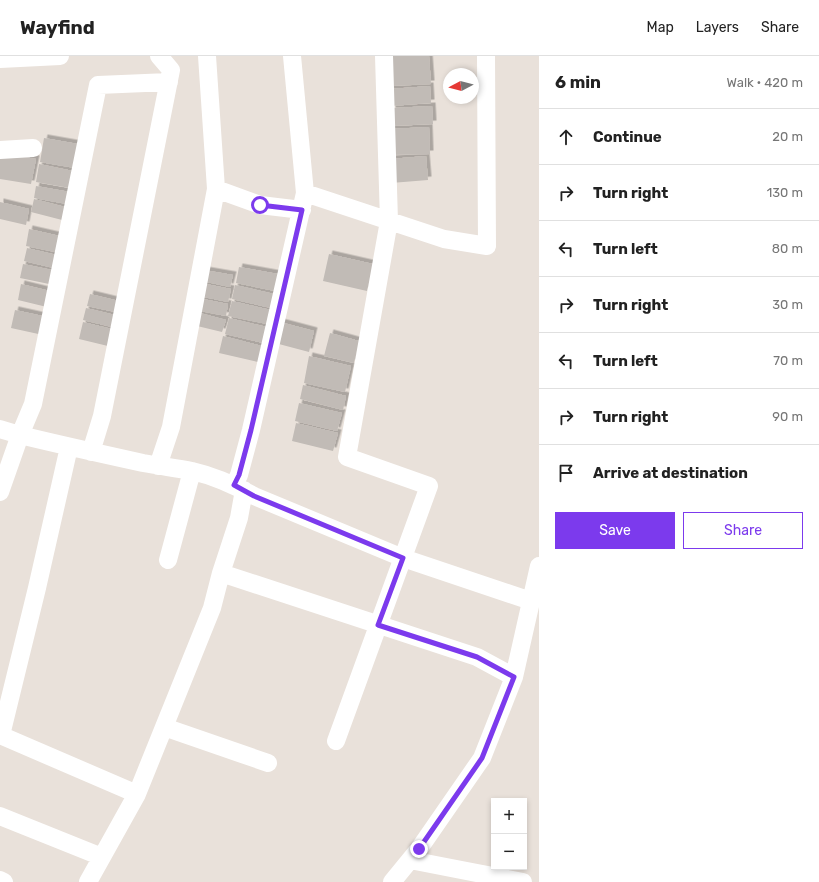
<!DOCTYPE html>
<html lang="en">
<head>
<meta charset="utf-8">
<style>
  :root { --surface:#fff; --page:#f2f2f2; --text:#222; --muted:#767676; --line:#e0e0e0; --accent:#7c3aed }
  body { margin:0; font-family:Rubik,sans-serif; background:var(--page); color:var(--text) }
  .controls { position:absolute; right:12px; bottom:12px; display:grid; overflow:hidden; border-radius:0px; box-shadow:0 2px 6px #0003 }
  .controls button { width:36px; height:36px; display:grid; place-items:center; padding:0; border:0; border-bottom:1px solid var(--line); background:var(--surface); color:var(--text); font:20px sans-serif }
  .compass { position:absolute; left:443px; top:12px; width:36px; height:36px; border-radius:50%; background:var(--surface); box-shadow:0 2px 6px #0003; rotate:263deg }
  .stop { position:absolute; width:12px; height:12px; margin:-9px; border:3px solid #7c3aed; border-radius:50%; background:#fff }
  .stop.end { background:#7c3aed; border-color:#fff; box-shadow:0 1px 4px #0008 }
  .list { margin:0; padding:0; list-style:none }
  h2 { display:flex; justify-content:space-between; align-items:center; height:52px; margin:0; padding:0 16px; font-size:17px }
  h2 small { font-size:13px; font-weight:400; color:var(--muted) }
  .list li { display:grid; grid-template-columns:26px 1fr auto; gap:12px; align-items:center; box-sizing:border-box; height:56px; padding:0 16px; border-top:1px solid var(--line) }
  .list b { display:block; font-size:15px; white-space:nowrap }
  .list em { font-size:13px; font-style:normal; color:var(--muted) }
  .actions { display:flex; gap:8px; padding:12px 16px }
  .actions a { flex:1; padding:9px 0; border:1px solid var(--accent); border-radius:0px; text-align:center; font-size:14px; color:var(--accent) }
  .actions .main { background:var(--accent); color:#fff }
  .icon { flex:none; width:22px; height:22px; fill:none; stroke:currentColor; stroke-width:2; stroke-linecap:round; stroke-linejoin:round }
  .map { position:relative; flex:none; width:539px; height:826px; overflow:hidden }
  header { display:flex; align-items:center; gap:24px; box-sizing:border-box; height:56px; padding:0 20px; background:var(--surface); border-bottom:1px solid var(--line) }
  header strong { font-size:19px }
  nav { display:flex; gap:22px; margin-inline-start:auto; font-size:14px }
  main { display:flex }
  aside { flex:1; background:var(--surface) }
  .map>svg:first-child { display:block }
  .building { fill:#c1bbb6; filter:url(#shadow) }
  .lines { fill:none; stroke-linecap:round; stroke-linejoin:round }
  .minor { stroke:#fff; stroke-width:18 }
  .route { stroke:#7c3aed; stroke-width:5 }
</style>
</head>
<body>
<header>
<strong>Wayfind</strong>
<nav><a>Map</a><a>Layers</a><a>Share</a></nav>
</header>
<main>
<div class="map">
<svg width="539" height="826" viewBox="0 0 539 826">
  <defs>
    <filter id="shadow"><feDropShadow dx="3.5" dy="-3.5" stdDeviation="0" flood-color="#0004"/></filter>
  </defs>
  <rect width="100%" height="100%" fill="#e9e1da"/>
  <!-- building -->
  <path class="building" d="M390 0H429L431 28 392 30Z
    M430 30 431 47 391 50 390 33Z
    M432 50 433 68 393 70 392 52Z
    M429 71 430 98 392 99 390 73Z
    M44 82 78 88 75 112 40 106Z
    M0 97 36 103 31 128 0 123Z
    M426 100 428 124 391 127 390 103Z
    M39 108 73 115 70 132 36 126Z
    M36 130 70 136 67 148 34 142Z
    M34 143 69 152 66 165 31 156Z
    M0 146 29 153 26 169 0 163Z
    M29 173 64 181 60 197 26 190Z
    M27 192 61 200 58 213 24 205Z
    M329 198 373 208 367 235 323 225Z
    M23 208 57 215 54 229 20 222Z
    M239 211 278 218 275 235 236 227Z
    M204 214 233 219 230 231 202 225Z
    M201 227 231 233 228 246 199 240Z
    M21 228 54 236 51 252 18 244Z
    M235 229 274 238 271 252 232 243Z
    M90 238 123 246 120 257 87 250Z
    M198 242 228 248 226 260 195 254Z
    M232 245 271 254 267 268 228 260Z
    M86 252 119 260 116 272 83 264Z
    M15 254 47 261 43 279 11 272Z
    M196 256 226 264 222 276 193 269Z
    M229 262 267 271 263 287 225 278Z
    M83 266 116 274 112 291 79 283Z
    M280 266 314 275 309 296 275 287Z
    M330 277 359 285 354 307 324 300Z
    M223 280 262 290 258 306 219 297Z
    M309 300 351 310 345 336 304 327Z
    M303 329 346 340 343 354 300 343Z
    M299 347 342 357 337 375 295 365Z
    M296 367 338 377 333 395 292 385Z"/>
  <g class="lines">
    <!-- minor -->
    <path class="minor" d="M292 0 305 137 444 183 487 190 486 0
      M0 3 60 0
      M0 94 33 92
      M216 133 260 149 302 154
      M0 373 20 379 33 348 98 29 169 26
      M91 396 102 360 171 14 159 0
      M158 410 171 371 216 133 207 0
      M234 429 239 419 251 374 305 137
      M0 436 20 379C61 389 102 398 143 407 159 410 176 412 192 415 214 420 234 429 254 440L403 502 531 545
      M168 504 192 415
      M221 517 477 601 514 621
      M164 671 268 707
      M0 679 137 738
      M1 679 37 532 69 391
      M336 685 429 430 347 401 389 165 384 0
      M0 760 102 801
      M410 804 523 826
      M0 824 4 826
      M88 826 137 738 212 552 221 517 239 462 244 434
      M392 826 419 793 482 702 514 621 539 510"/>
  </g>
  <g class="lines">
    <!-- route -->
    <path class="route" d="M260 149 302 154 251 374 239 419 234 429 254 440 403 502 378 569 477 601 514 621 482 702 419 793"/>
  </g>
</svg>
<div class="controls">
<button>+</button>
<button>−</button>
</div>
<svg class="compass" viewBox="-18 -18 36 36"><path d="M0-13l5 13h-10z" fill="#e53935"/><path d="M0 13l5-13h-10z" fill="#767676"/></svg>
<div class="stop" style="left:260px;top:149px"></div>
<div class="stop end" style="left:419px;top:793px"></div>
</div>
<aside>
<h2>6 min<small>Walk · 420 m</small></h2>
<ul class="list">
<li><svg class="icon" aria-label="ahead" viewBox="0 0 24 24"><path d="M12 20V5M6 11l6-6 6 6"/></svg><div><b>Continue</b></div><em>20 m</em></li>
<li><svg class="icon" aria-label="right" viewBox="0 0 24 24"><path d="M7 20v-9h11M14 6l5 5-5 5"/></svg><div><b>Turn right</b></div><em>130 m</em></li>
<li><svg class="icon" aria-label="left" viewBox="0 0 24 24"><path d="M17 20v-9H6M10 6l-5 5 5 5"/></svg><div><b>Turn left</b></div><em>80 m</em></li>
<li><svg class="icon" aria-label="right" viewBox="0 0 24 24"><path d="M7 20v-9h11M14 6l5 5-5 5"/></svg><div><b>Turn right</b></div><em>30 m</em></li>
<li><svg class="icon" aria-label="left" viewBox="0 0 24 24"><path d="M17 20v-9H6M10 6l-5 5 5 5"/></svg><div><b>Turn left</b></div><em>70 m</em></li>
<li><svg class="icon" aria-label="right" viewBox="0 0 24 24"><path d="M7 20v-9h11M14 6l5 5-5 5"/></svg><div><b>Turn right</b></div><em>90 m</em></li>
<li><svg class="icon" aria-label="arrive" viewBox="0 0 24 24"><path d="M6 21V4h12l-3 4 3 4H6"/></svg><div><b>Arrive at destination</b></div></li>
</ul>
<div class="actions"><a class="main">Save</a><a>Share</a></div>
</aside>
</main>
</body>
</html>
